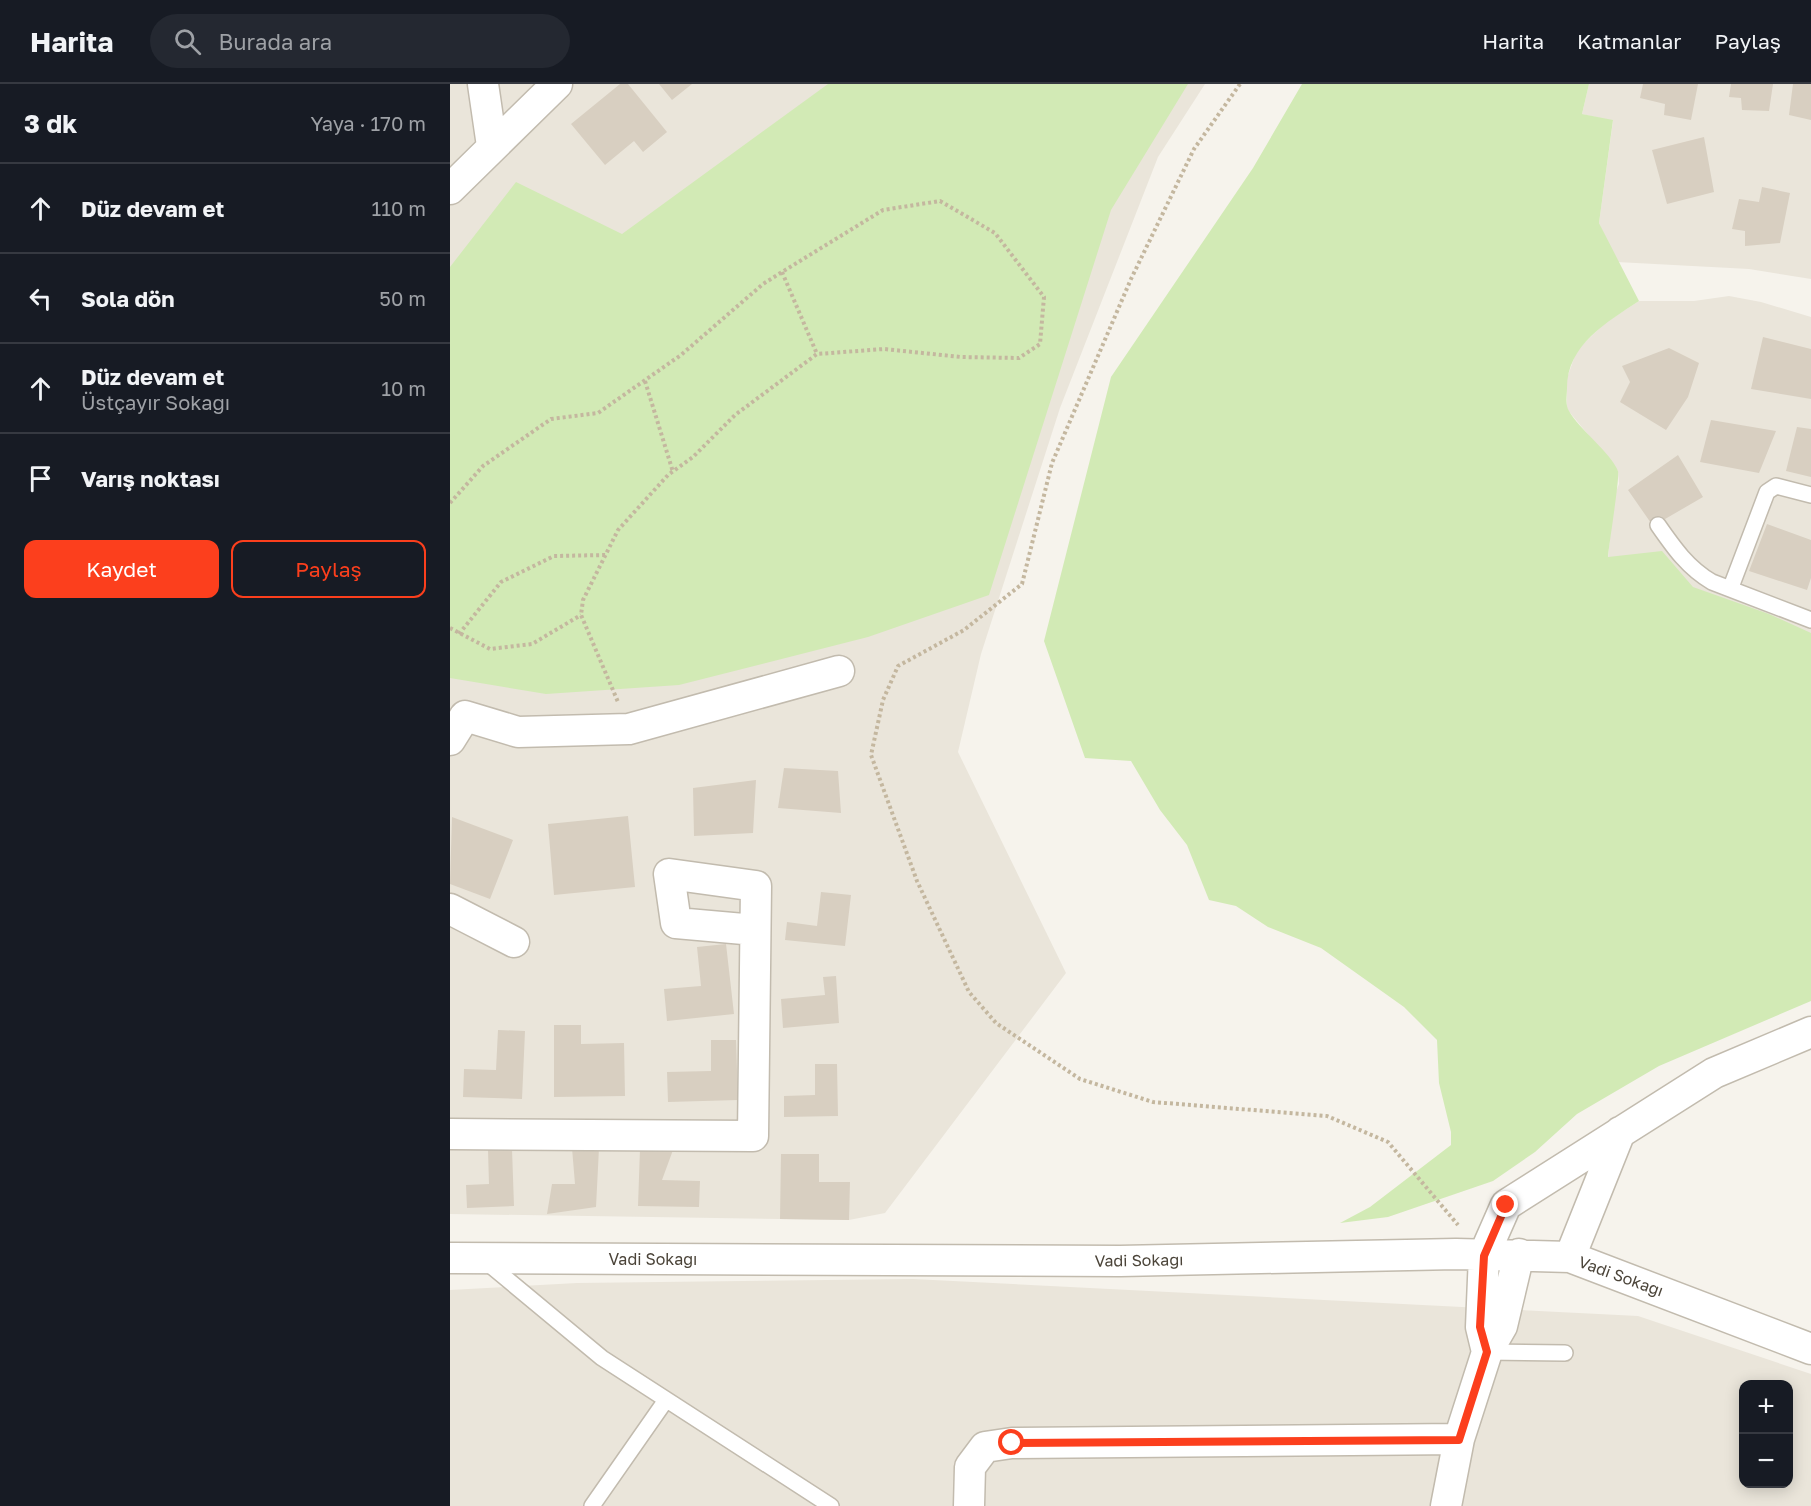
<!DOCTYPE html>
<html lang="tr">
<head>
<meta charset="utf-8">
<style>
  :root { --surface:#171b24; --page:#242831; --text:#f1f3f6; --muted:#9ea1a6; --line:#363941; --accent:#fc3f1d }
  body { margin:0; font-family:"Golos Text",sans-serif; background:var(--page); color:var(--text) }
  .controls { position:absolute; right:18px; bottom:18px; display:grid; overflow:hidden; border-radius:12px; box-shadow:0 3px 15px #0003 }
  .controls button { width:54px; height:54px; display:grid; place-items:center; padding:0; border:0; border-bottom:2px solid var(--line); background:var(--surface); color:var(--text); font:30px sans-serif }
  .stop { position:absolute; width:18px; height:18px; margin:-14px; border:4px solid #fc3f1d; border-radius:50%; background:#fff }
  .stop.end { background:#fc3f1d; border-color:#fff; box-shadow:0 2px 6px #0008 }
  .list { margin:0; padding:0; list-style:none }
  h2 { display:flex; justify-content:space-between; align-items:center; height:78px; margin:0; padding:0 24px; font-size:26px }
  h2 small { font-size:20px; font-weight:400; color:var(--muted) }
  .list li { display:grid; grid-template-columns:39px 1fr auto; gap:18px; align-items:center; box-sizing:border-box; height:90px; padding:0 24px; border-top:2px solid var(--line) }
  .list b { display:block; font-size:22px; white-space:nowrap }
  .list p { margin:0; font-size:20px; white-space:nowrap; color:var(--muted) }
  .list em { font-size:20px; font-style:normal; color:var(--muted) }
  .actions { display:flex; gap:12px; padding:18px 24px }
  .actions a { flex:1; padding:14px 0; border:2px solid var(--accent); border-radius:12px; text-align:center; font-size:21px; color:var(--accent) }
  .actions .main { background:var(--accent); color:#fff }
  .icon { flex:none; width:33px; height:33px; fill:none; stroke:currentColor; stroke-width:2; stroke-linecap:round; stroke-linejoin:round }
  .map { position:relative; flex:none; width:1361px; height:1422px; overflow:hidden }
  header { display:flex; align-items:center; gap:36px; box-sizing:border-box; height:84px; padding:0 30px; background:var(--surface); border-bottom:2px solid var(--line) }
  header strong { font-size:28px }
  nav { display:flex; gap:33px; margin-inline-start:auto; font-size:21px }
  .search { width:420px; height:54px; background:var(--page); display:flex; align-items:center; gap:15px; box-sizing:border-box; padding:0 21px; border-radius:33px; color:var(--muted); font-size:22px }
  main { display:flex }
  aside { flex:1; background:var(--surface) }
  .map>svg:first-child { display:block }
  .residential { fill:#eae5da; fill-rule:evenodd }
  .green { fill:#d2eab5 }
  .building { fill:#d8cfc1 }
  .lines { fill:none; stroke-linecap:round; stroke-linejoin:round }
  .lane-casing { stroke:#c2bbae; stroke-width:18 }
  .street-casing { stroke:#c2bbae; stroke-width:33 }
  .path { stroke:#c4b79f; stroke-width:4; stroke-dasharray:3 3; stroke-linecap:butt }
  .lane { stroke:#fff; stroke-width:15 }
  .street { stroke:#fff; stroke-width:30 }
  .route { stroke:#fc3f1d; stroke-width:8 }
  .labels { text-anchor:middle; stroke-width:4.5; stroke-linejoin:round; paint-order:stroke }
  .street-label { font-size:16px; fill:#4b4439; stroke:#fff }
</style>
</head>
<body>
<header>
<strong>Harita</strong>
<div class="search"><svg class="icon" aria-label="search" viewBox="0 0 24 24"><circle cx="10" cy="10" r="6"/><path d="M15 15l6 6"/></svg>Burada ara</div>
<nav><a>Harita</a><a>Katmanlar</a><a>Paylaş</a></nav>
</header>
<main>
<aside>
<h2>3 dk<small>Yaya · 170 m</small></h2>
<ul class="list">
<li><svg class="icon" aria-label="ahead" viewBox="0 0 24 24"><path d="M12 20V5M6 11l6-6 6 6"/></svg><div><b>Düz devam et</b></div><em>110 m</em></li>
<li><svg class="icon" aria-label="left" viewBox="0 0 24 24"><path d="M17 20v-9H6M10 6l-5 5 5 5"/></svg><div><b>Sola dön</b></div><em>50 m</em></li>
<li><svg class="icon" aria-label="ahead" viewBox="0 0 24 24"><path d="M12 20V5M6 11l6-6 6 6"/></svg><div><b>Düz devam et</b><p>Üstçayır Sokağı</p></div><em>10 m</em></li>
<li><svg class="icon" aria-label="arrive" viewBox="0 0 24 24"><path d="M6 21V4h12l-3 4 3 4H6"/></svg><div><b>Varış noktası</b></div></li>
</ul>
<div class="actions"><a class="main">Kaydet</a><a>Paylaş</a></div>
</aside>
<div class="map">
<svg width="1361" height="1422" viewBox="0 0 1361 1422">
  <rect width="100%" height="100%" fill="#f6f3ec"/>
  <!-- residential -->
  <path class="residential" d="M0 0H755L708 73 610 324 531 570 508 668 616 889 435 1129 399 1136 0 1130Z
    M1139 0H1361V195L1299 185 1167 178 1149 139 1163 37 1132 30Z
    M1279 212 1311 218 1361 233V782L1158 474 1164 413 1169 400 1168 387 1117 325V294L1127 266 1155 239 1189 217H1244Z
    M463 1195 1188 1232 1361 1290V1422H0V1206L127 1199ZM1294 1300H1338V1400H1294Z"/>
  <!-- green -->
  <path class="green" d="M378 0H738L661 126 539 511 418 553 229 601 96 610 0 594V183L66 98 172 150Z
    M852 0H1139L1132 30 1163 36 1149 139 1189 217C1157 238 1117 261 1117 304 1117 311 1115 321 1119 327 1129 345 1161 369 1168 387 1170 393 1159 460 1158 473L1212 467 1243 503 1319 530 1361 549V917L1209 982 1127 1030 1085 1068 1043 1097 938 1133 890 1139 920 1123 1001 1061V1048L989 999 987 956 954 923 871 864 818 843 786 822 759 816 737 761 710 726 681 677 635 674 594 557 661 293 803 84Z"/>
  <!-- building -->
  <path class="building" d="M170 0H178L217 48 193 68 184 57 155 81 121 40Z
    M209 0H242L222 16Z
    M1193 0H1248L1241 36 1214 31 1215 20 1190 14Z
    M1281 0H1323L1319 27 1292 26 1291 14 1279 13Z
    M1343 0H1361V36L1339 31Z
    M1254 53 1264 108 1217 120 1202 66Z
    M1312 103 1340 109 1330 159 1295 162V147L1282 145 1289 115 1309 118Z
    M1313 253 1361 265V315L1301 305Z
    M1219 264 1249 279 1238 313 1216 346 1170 318 1180 298 1172 282Z
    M1261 336 1326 347 1309 389 1250 378Z
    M1347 343 1361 345V393L1336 387Z
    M1228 371 1253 413 1203 442 1178 406Z
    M1317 440 1361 456V494L1357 506 1299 487Z
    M334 684 388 687 391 729 328 724Z
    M306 696 303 749 244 752 243 704Z
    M178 732 185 803 104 811 98 740Z
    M2 733 63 756 40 815 0 800Z
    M371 808 401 811 395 862 335 856 337 838 367 842Z
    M276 860 284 930 217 937 214 905 251 902 247 863Z
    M386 892 389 939 333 944 331 915 375 911 373 893Z
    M104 941H131V960L174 959 175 1012 104 1013Z
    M48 946 75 947 72 1015 13 1013 14 985 46 986Z
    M261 956H286L288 1016 218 1018 217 988 261 987Z
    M365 980H387L388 1032 334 1033V1012L365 1011Z
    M122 1064H149L146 1123 97 1130 102 1100H125Z
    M62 1065 64 1122 17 1124 16 1101 39 1100 38 1066Z
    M190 1065 223 1066 212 1096 250 1097 249 1123 188 1122Z
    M331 1070H369V1098H400L399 1136 330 1135Z"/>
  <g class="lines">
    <defs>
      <path id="lane" d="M1208 441C1224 464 1238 484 1262 498L1361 536
        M1281 503 1317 408 1326 402 1361 411
        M34 1176 152 1274 381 1422
        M1037 1268 1115 1269
        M142 1422 216 1316"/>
      <path id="street" d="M33 0 42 62
        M0 105 107 0
        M0 656 15 632 68 648 179 645 389 587
        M0 825 64 858
        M0 1050 303 1052 306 802 219 790 226 839 305 846
        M1120 1173 1170 1048
        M0 1174 670 1177 1006 1170 1120 1173 1361 1265
        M1037 1268 1031 1243 1034 1171 1056 1121 1264 989 1361 948
        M519 1422 520 1383 535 1363 562 1359 1009 1355
        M996 1422 1009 1355 1037 1268 1052 1242 1069 1170"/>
    </defs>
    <!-- lane casing -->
    <use href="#lane" class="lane-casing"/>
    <!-- street casing -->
    <use href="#street" class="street-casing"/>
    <!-- path -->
    <path class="path" d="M790 0 744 65 681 195 602 379 572 500 514 546 448 582 433 616 421 671 467 797 519 908 546 939 630 995 703 1018 877 1032 938 1058 1008 1141
      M332 188 367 270
      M195 297 223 388
      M0 419 33 382 101 335 148 329 231 271 313 200 332 188 433 126 490 117 545 149 594 213 590 260 569 274 511 273 434 265 367 270 285 331 243 373 218 391 168 446 133 516 131 531 168 618
      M0 544 40 565 82 560 131 531
      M9 550 51 498 104 472 156 471"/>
    <!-- lane -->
    <use href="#lane" class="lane"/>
    <!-- street -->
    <use href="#street" class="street"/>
  </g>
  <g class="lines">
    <!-- route -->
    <path class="route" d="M562 1359 1009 1356 1037 1268 1030 1243 1034 1172 1056 1121"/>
  </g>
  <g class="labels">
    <!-- street labels -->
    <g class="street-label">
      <text x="203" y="1181">Vadi Sokağı</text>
      <text transform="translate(689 1176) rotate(-1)" y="6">Vadi Sokağı</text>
      <text transform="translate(1171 1192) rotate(20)" y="6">Vadi Sokağı</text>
    </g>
  </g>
</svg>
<div class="controls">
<button>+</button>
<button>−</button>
</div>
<div class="stop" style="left:562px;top:1359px"></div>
<div class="stop end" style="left:1056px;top:1121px"></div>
</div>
</main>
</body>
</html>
